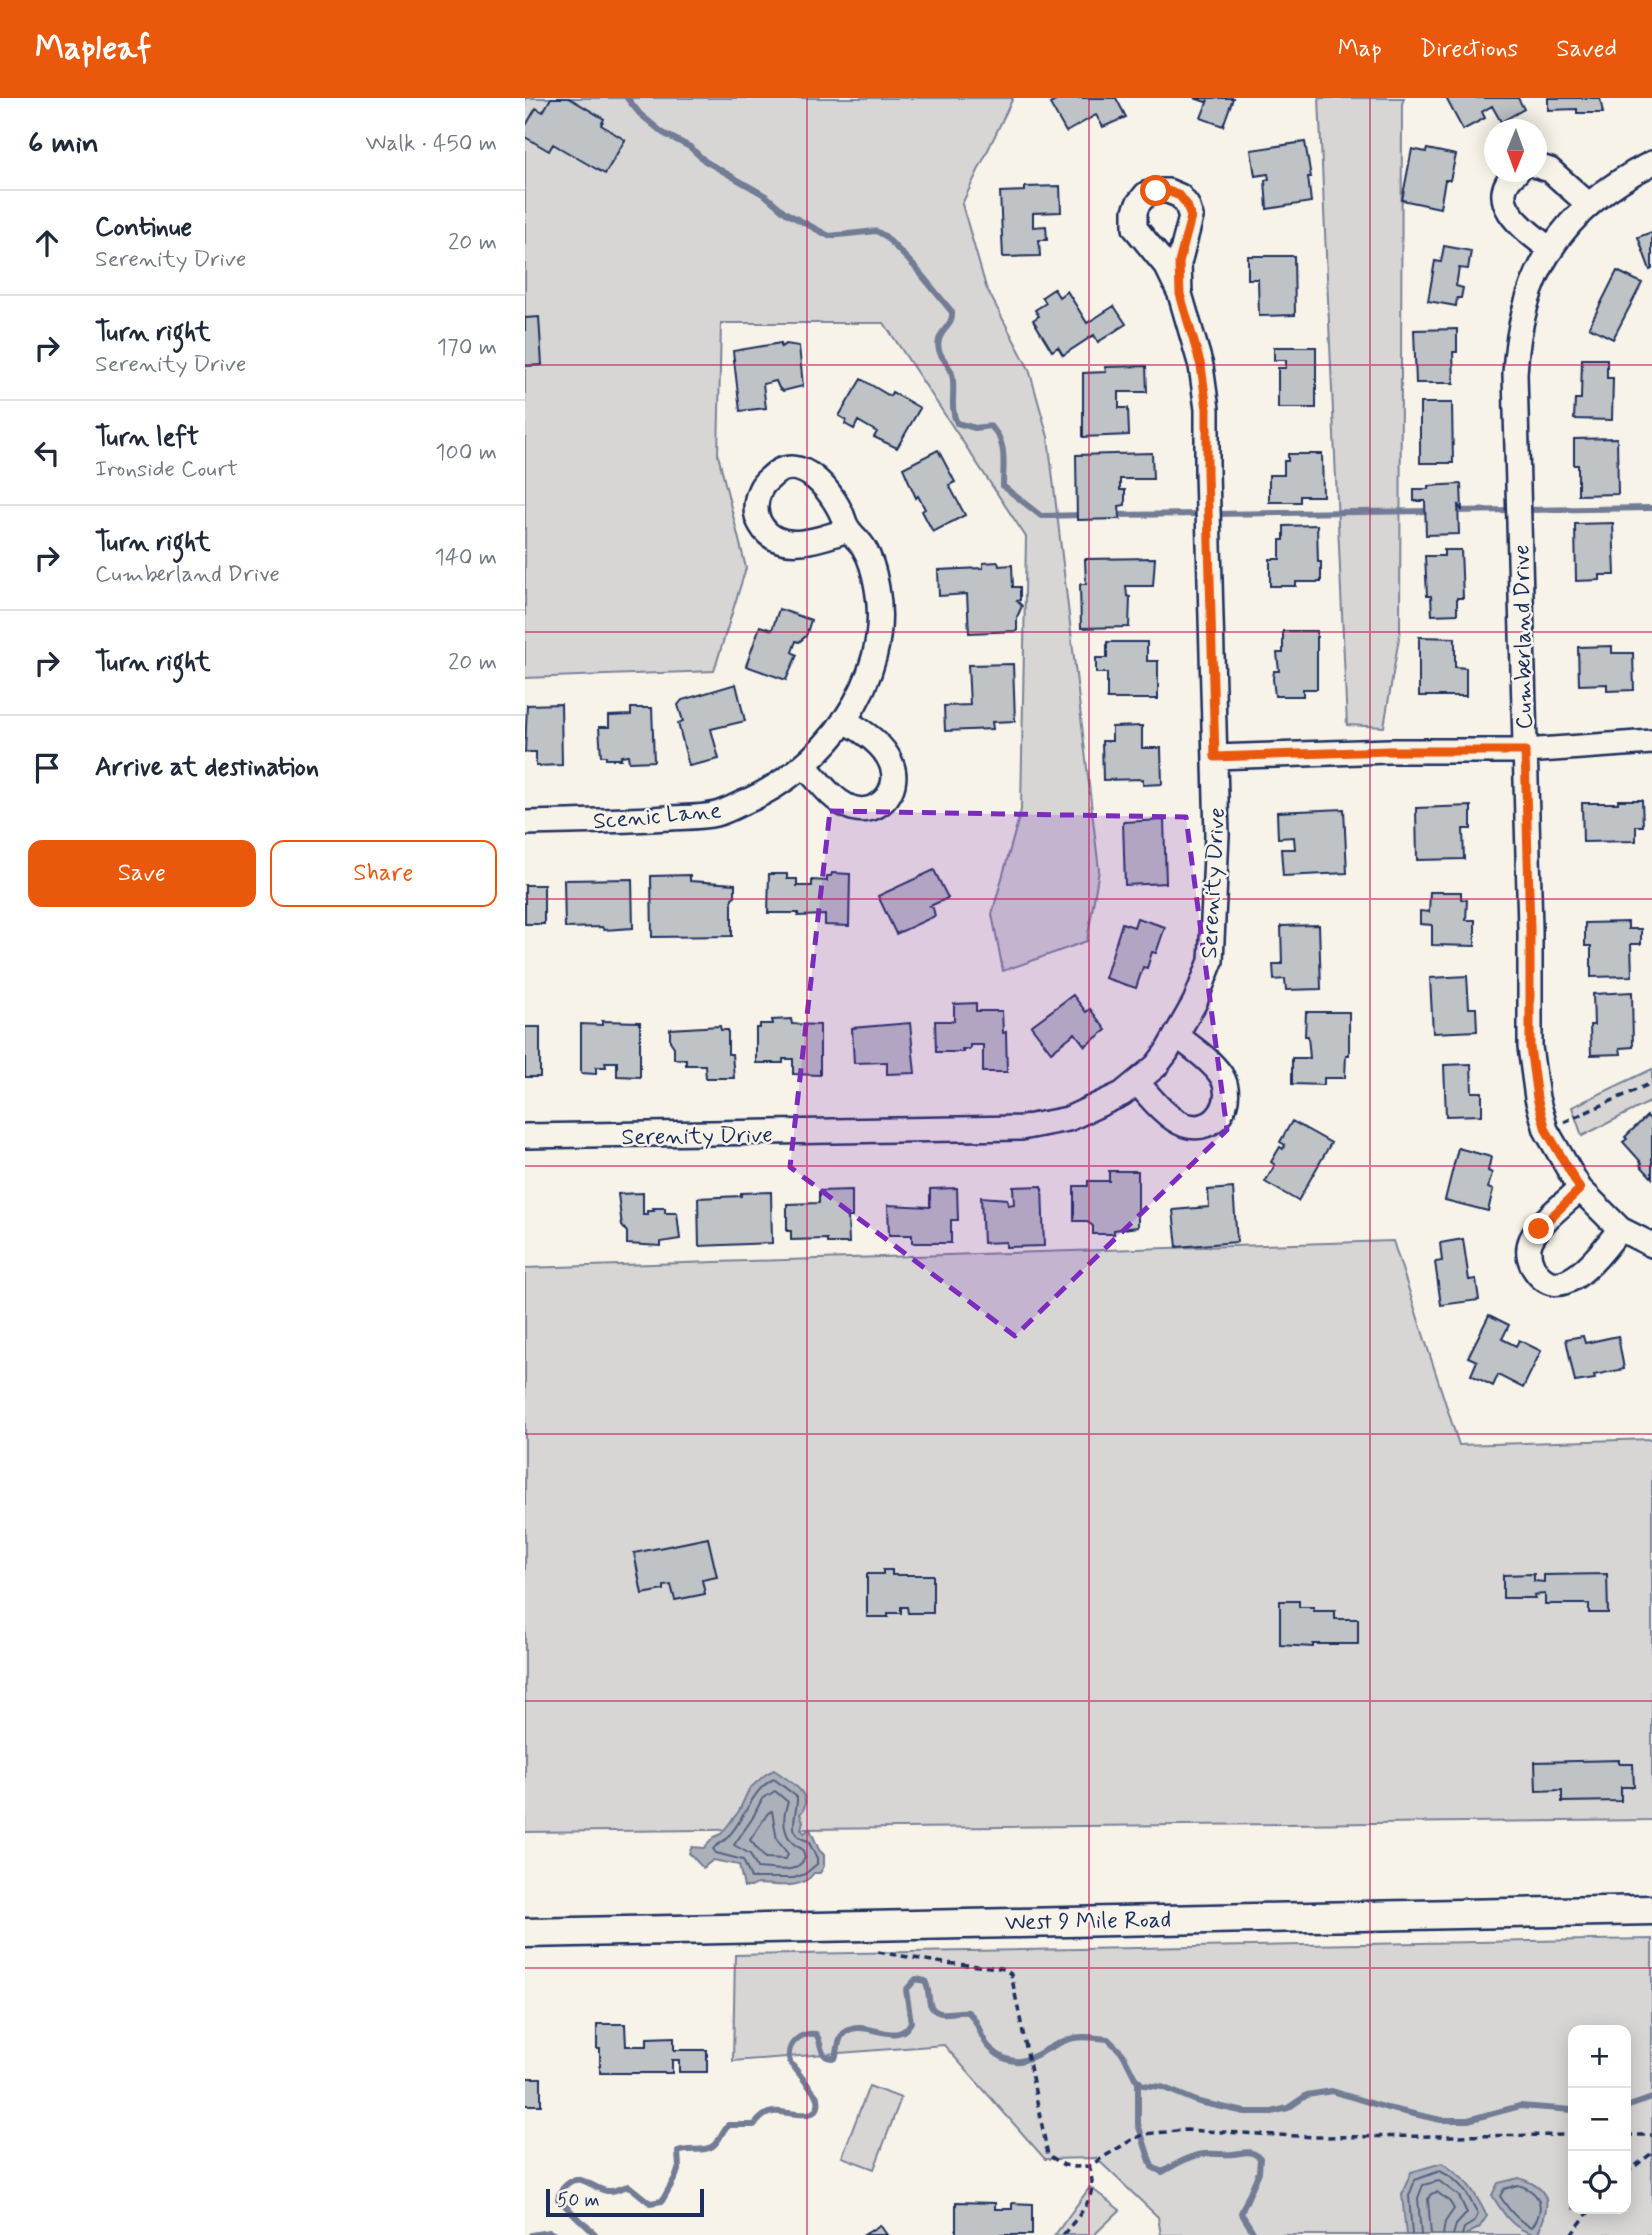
<!DOCTYPE html>
<html lang="en">
<head>
<meta charset="utf-8">
<style>
  :root { --surface:#fff; --page:#f6f6f7; --text:#1f2937; --muted:#747a83; --line:#e0e1e3; --accent:#ea580c }
  body { margin:0; font-family:Mynerve,sans-serif; background:var(--page); color:var(--text) }
  .controls { position:absolute; right:21px; bottom:21px; display:grid; overflow:hidden; border-radius:14px; box-shadow:0 4px 18px #0003 }
  .controls button { width:63px; height:63px; display:grid; place-items:center; padding:0; border:0; border-bottom:2px solid var(--line); background:var(--surface); color:var(--text); font:35px sans-serif }
  .compass { position:absolute; left:959px; top:21px; width:63px; height:63px; border-radius:50%; background:var(--surface); box-shadow:0 4px 18px #0003; rotate:181deg }
  .scale { position:absolute; left:21px; bottom:18px; width:158px; box-sizing:border-box; padding-left:7px; border:4px solid #1b2f5e; border-top:0; font-size:19px; line-height:24px; white-space:nowrap; color:#1b2f5e; -webkit-text-stroke:5px #f7f3e8; paint-order:stroke }
  .stop { position:absolute; width:21px; height:21px; margin:-16px; border:5px solid #ea580c; border-radius:50%; background:#fff }
  .stop.end { background:#ea580c; border-color:#fff; box-shadow:0 2px 7px #0008 }
  .list { margin:0; padding:0; list-style:none }
  h2 { display:flex; justify-content:space-between; align-items:center; height:91px; margin:0; padding:0 28px; font-size:30px }
  h2 small { font-size:23px; font-weight:400; color:var(--muted) }
  .list li { display:grid; grid-template-columns:46px 1fr auto; gap:21px; align-items:center; box-sizing:border-box; height:105px; padding:0 28px; border-top:2px solid var(--line) }
  .list b { display:block; font-size:26px; white-space:nowrap }
  .list p { margin:0; font-size:23px; white-space:nowrap; color:var(--muted) }
  .list em { font-size:23px; font-style:normal; color:var(--muted) }
  .actions { display:flex; gap:14px; padding:21px 28px }
  .actions a { flex:1; padding:16px 0; border:2px solid var(--accent); border-radius:14px; text-align:center; font-size:24px; color:var(--accent) }
  .actions .main { background:var(--accent); color:#fff }
  .icon { flex:none; width:38px; height:38px; fill:none; stroke:currentColor; stroke-width:2; stroke-linecap:round; stroke-linejoin:round }
  .map { position:relative; flex:none; width:1127px; height:2137px; overflow:hidden }
  header { display:flex; align-items:center; gap:42px; box-sizing:border-box; height:98px; padding:0 35px; background:var(--accent); color:#fff }
  header strong { font-size:33px }
  nav { display:flex; gap:38px; margin-inline-start:auto; font-size:24px }
  main { display:flex }
  aside { flex:1; background:var(--surface) }
  .map>svg:first-child { display:block }
  .green { fill:#d7d6d4; stroke:#798299; stroke-width:2; fill-rule:evenodd }
  .water { fill:#acb0b9; stroke:#727c95; stroke-width:2 }
  .lines { fill:none; stroke-linecap:round; stroke-linejoin:round }
  .shore { stroke:#556382; stroke-width:2 }
  .stream { stroke:#727c95; stroke-width:6 }
  .building { fill:#c0c3c5; stroke:#1b2f5e; stroke-width:2 }
  .minor-casing { stroke:#1b2f5e; stroke-width:28 }
  .tertiary-casing { stroke:#1b2f5e; stroke-width:33 }
  .path { stroke:#1b2f5e; stroke-width:3.5; stroke-dasharray:7 5; stroke-linecap:butt }
  .minor { stroke:#f7f3e8; stroke-width:23 }
  .tertiary { stroke:#f7f3e8; stroke-width:28 }
  .route { stroke:#ea580c; stroke-width:9 }
  .marked { fill:#7b2cbf; fill-opacity:0.2; stroke:#7b2cbf; stroke-width:5; stroke-dasharray:14 9; stroke-linejoin:round }
  .grid { fill:none; stroke:#c2185b; stroke-width:2; stroke-opacity:0.55 }
  .labels { text-anchor:middle; stroke-width:5; stroke-linejoin:round; paint-order:stroke }
  .street-label { font-size:23px; fill:#1b2f5e; stroke:#f7f3e8 }
</style>
</head>
<body>
<header>
<strong>Mapleaf</strong>
<nav><a>Map</a><a>Directions</a><a>Saved</a></nav>
</header>
<main>
<aside>
<h2>6 min<small>Walk · 450 m</small></h2>
<ul class="list">
<li><svg class="icon" aria-label="ahead" viewBox="0 0 24 24"><path d="M12 20V5M6 11l6-6 6 6"/></svg><div><b>Continue</b><p>Serenity Drive</p></div><em>20 m</em></li>
<li><svg class="icon" aria-label="right" viewBox="0 0 24 24"><path d="M7 20v-9h11M14 6l5 5-5 5"/></svg><div><b>Turn right</b><p>Serenity Drive</p></div><em>170 m</em></li>
<li><svg class="icon" aria-label="left" viewBox="0 0 24 24"><path d="M17 20v-9H6M10 6l-5 5 5 5"/></svg><div><b>Turn left</b><p>Ironside Court</p></div><em>100 m</em></li>
<li><svg class="icon" aria-label="right" viewBox="0 0 24 24"><path d="M7 20v-9h11M14 6l5 5-5 5"/></svg><div><b>Turn right</b><p>Cumberland Drive</p></div><em>140 m</em></li>
<li><svg class="icon" aria-label="right" viewBox="0 0 24 24"><path d="M7 20v-9h11M14 6l5 5-5 5"/></svg><div><b>Turn right</b></div><em>20 m</em></li>
<li><svg class="icon" aria-label="arrive" viewBox="0 0 24 24"><path d="M6 21V4h12l-3 4 3 4H6"/></svg><div><b>Arrive at destination</b></div></li>
</ul>
<div class="actions"><a class="main">Save</a><a>Share</a></div>
</aside>
<div class="map">
<svg width="1127" height="2137" viewBox="0 0 1127 2137">
  <rect width="100%" height="100%" fill="#f7f3e8"/>
  <filter id="ink" filterUnits="userSpaceOnUse"><feTurbulence type="fractalNoise" baseFrequency=".0143" numOctaves="2"/><feDisplacementMap in="SourceGraphic" scale="14" xChannelSelector="R" yChannelSelector="G"/><feConvolveMatrix kernelMatrix="1 2 1 2 8 2 1 2 1" color-interpolation-filters="sRGB"/></filter>
  <g filter="url(#ink)">
    <!-- green -->
    <path class="green" d="M0 0H488L437 106 461 189 504 271 523 339 574 772 562 843 478 873 467 816 496 712 501 439 359 225H196L193 357 221 470 189 573 0 580Z
      M794 0H879L877 6 875 534 859 629 822 627Z
      M1127 971V1003L1057 1038 1047 1009Z
      M868 1143 934 1347 1127 1341V1722L0 1734V1170Z
      M1127 1841V2137H636L633 2119 571 2060 520 2061 419 1947 208 1963 210 1857ZM1048 1932H1101V2111H1048Z
      M344 1988 376 2000 349 2071 317 2059Z
      M565 2089 595 2112 569 2137H530Z"/>
    <!-- water -->
    <path class="water" d="M249 1672C263 1682 292 1697 275 1716L278 1723 276 1731 279 1735 285 1731 294 1752 299 1757V1768L295 1775H289C276 1793 251 1786 232 1786L226 1789H219L214 1767 188 1762 178 1770 164 1755 167 1749 179 1750 189 1739 196 1736 214 1713 224 1691 241 1676Z
      M917 2065C944 2083 947 2090 962 2118L954 2130 940 2137H881L877 2096 886 2074Z
      M994 2080C1028 2091 1026 2107 1012 2137 988 2132 979 2117 967 2097L973 2085Z"/>
    <g class="lines">
      <!-- shore -->
      <path class="shore" d="M249 1681 272 1699C273 1717 259 1736 283 1743L292 1760V1766L280 1776 269 1780H226L218 1762 191 1755 188 1751C192 1746 197 1745 201 1741 220 1723 225 1692 249 1681Z
        M250 1693 263 1704C256 1722 258 1743 277 1751L280 1760C271 1777 250 1771 232 1770L225 1756 209 1747 227 1721 237 1701Z
        M247 1713 252 1742 263 1756 261 1761 240 1760 225 1742 243 1715Z
        M993 2087C1016 2094 1021 2110 1007 2129 993 2124 983 2111 975 2098L979 2091Z
        M887 2137 884 2098 890 2082 915 2073C937 2084 942 2095 953 2116L949 2124 939 2130 937 2137
        M896 2137 893 2100 898 2087 914 2083 934 2098 942 2115 931 2127 928 2137
        M906 2137 903 2101 906 2096 912 2094 925 2104 929 2111 920 2124 918 2137"/>
      <!-- stream -->
      <path class="stream" d="M102 0 115 16 138 35 165 49 180 63 241 98 261 115 304 138 351 133 360 138 390 169 427 214C428 228 417 230 414 242 410 257 424 264 427 276 431 292 424 310 432 325L450 330 465 328C483 342 478 368 478 388L516 418 558 417
        M999 412 1127 410
        M926 413 989 412
        M688 416 908 413
        M586 417 677 416
        M613 1983V2026L627 2069 637 2074C650 2067 664 2058 679 2056 689 2055 699 2057 708 2056 720 2055 725 2051 735 2060L734 2074 716 2115 730 2137
        M1101 2009 1127 2000
        M6 2137 24 2134 30 2137
        M71 2137 33 2101C34 2095 36 2091 41 2087 56 2073 67 2091 82 2093 90 2094 97 2089 104 2088L125 2105 137 2103 151 2078 154 2069 153 2054C163 2049 181 2055 189 2047 195 2042 197 2033 203 2027H229C235 2021 239 2015 248 2014 262 2012 298 2027 293 2000L265 1964C260 1947 274 1934 291 1936 298 1946 293 1961 310 1960 314 1953 312 1941 319 1935 340 1918 372 1952 386 1924L381 1892 391 1881 400 1883C404 1890 403 1898 405 1906 411 1922 430 1912 443 1914 455 1923 454 1941 466 1951 497 1980 515 1949 545 1941 556 1937 571 1940 583 1941L598 1956 610 1980 618 1987 637 1989 674 2004 720 2014H747L763 2010 782 1997 807 1993 862 2010 916 2022H943L995 2008 1048 2012"/>
    </g>
    <!-- building -->
    <path class="building" d="M26 0H44L79 21 76 27 100 42 80 76 28 46 24 53 0 39V29L11 10 18 14Z
      M536 0H591L601 19 578 29 571 17 541 34 525 6Z
      M669 0H708L698 28 676 20 683 2 681 4Z
      M921 0H993L999 11 976 24 967 8 957 14 960 20 938 32Z
      M1023 0H1075L1078 15H1052V11L1023 12Z
      M780 44 786 79H783L786 104 742 111 740 82 744 81 743 76 730 78 726 52Z
      M887 51 901 54 902 51 931 57 925 82H920L915 110 877 102Z
      M535 88 536 114 508 115V129L521 128 522 142H514L515 158 478 159 475 94 500 93V89Z
      M1127 134V171L1125 172 1113 139Z
      M919 148 946 153 943 171 934 170 931 188 938 190 936 200H932L931 208 903 203 910 163 916 164Z
      M723 158H769L770 217 734 218 733 181H723Z
      M1092 173 1117 185 1088 241 1064 229Z
      M529 191 534 199 542 193 562 225 589 208 601 226 573 244 569 237 538 257 533 249 527 253 508 222 514 218 510 212 521 205 517 199Z
      M14 219 17 267 0 268V220Z
      M932 231V254H928L929 285H891L889 232Z
      M256 245V249L261 246 274 248 278 288 258 293 254 290 251 283 238 286 241 310 215 313 208 253Z
      M749 249H791V310H753V270H761V262H749Z
      M1057 261H1082V280H1088L1087 322 1049 321 1050 301H1056Z
      M621 268 622 294H594V310H603L604 337 558 339V275L581 274 580 269Z
      M336 281 365 298 367 294 395 310 372 350 349 339 352 334 333 323 329 331 320 326 321 322 314 318Z
      M895 305H927L928 365H895Z
      M1092 340 1093 396 1053 397V367H1049V341Z
      M413 352 430 384 424 387 440 417 408 434 397 413 400 411 393 398 391 400 378 370Z
      M627 355 628 381H595V392H600V407L594 408 595 421 552 422 551 357Z
      M763 356H797L798 398H775V404H744V377H759V363H763Z
      M936 386 937 413 933 406 934 436 901 437 900 403H889V391H903V388Z
      M1088 425 1090 477H1075V482L1051 483 1050 426Z
      M792 427 793 464H796V484H771V488H745V461H755V442H759V428Z
      M919 452H936L938 500H932V516L907 517 906 498H902L900 458H919Z
      M630 460 628 488H601L602 498 605 499 604 529 556 530 555 486H561L560 461Z
      M473 464 474 468 487 467 488 489H495V502L492 503 497 508 492 519V533L444 535 442 496 414 498 413 472 458 470V465Z
      M254 511 286 522 281 538 274 544 271 543 267 554 272 557 261 582 221 568 235 528 247 532Z
      M758 533H792V591H778V598H750L748 581 749 573H754L752 555H758Z
      M894 539 930 540V569L941 570V598H894Z
      M582 544H622V563H633V601H582V575H571V560H582Z
      M1087 548V555H1108L1109 592 1082 593V586L1054 587 1053 549Z
      M488 566 490 623 467 624 468 631 420 633 419 608 445 607 443 567Z
      M211 586 220 623 186 631 194 661 164 668 153 625 158 623 153 607 157 602Z
      M36 606 37 667 11 668V654H0L2 607Z
      M106 610H127L129 663 104 664 103 657 96 658V661H81V658H76L74 629H84V618L106 617Z
      M617 628V650H636L637 686 618 687V681L578 682 577 643H587V629Z
      M1093 702H1117L1118 728H1111V743L1058 744 1057 705H1093Z
      M946 708V731H938L939 761 892 762 891 710Z
      M819 711 822 775 758 778 756 751H770L769 739 753 740 752 714Z
      M639 722 641 785 600 787 598 724Z
      M409 772 423 800 405 808 408 810 410 818 371 836 353 798Z
      M307 775 325 776 324 828 300 827V817L273 818V815H243L244 776H262V781H272V788H287V782L302 783V778H306Z
      M165 777V783L210 786V798L207 800V838L127 839 126 778Z
      M107 781 108 830 79 832 77 829 40 830 39 782Z
      M0 787H19V826H0Z
      M905 794H936V801L942 802 941 822H950V848L907 847V827L895 826V813L904 814Z
      M612 820 640 829 631 855 627 854 622 870 618 869 611 890 580 880 597 825 609 829Z
      M1103 824V831H1116V846H1106L1107 878 1066 879V848H1060V825Z
      M794 827 796 891 761 892 760 881 749 882 748 866H757L756 828Z
      M942 878 944 910H951L952 933 908 935 905 880Z
      M1107 894 1108 949 1095 950 1096 956 1066 957 1065 927H1069L1068 896Z
      M548 897 561 914 565 911 581 932 560 948 550 935 526 954 506 928Z
      M451 905V913H477L478 935 481 934 482 974H458V947H445V951H437L438 954H411L410 923H429V906Z
      M781 914H824V957H821L820 980H799V987L767 986V960H785L783 938H780Z
      M266 921 267 926 295 927V977L268 976V961H258V965H231V930H235V926H248L247 922Z
      M77 923 115 924V979L92 978V964H80L81 969H71V976L56 975V926L77 927Z
      M385 925 390 975 362 976V964L329 965 327 930Z
      M195 928 196 932H203V956H207L209 980H181L180 967H161V961H149V949L145 943V931Z
      M0 929H15V979H0Z
      M946 966 947 994H957V1017L921 1018 919 967Z
      M1122 1018 1127 1023V1080L1115 1067 1117 1065 1098 1044 1102 1041 1100 1039Z
      M767 1023 806 1045 773 1103 740 1084 750 1067 746 1064 755 1049 758 1051 760 1047 755 1044Z
      M933 1050 966 1059 963 1073 967 1075 963 1090 968 1092 963 1113 920 1102Z
      M584 1073H613V1129L589 1132V1136H568V1128L561 1123H549V1088H563V1083H584Z
      M517 1088 519 1148 481 1149V1144L458 1145 456 1099 482 1101 483 1107 489 1106 488 1089Z
      M432 1090 433 1122H426V1145H387V1137H364L363 1107 405 1109V1091Z
      M708 1090 712 1144 652 1149 648 1112 684 1109 683 1092Z
      M327 1092V1119H323L324 1145H302V1141L266 1142V1133H262V1106L294 1105V1093Z
      M246 1094 247 1145 174 1148 173 1100 216 1098V1095Z
      M118 1095V1117H122V1113H129L128 1110H140V1115H152L155 1141 136 1144V1148L102 1146V1134L97 1128 93 1096Z
      M938 1141 944 1182 951 1181 954 1202 916 1207 910 1164 917 1163 915 1145Z
      M964 1217 984 1227 977 1241 991 1248 994 1242 1016 1253 998 1290 973 1277 968 1288 946 1277 952 1263 943 1259Z
      M1058 1238 1060 1245 1093 1238 1099 1271 1069 1277 1070 1281 1050 1284 1041 1241Z
      M183 1440 192 1479 177 1482 180 1496 150 1502 146 1487 139 1488V1492L117 1496 109 1455Z
      M358 1472H367V1477H408V1515H383L382 1509H376V1515H363V1519H342V1476H358Z
      M1009 1476V1483L1019 1484V1477L1082 1476 1083 1515H1064V1506H1020V1496L1009 1497 1010 1500H978V1477Z
      M755 1503H774V1509H789V1513H810V1521H833V1546H788V1549L755 1547Z
      M1094 1662V1666H1108L1109 1689H1096V1703L1037 1704V1692L1011 1693 1010 1664Z
      M72 1926H100L101 1948H122V1940L149 1939V1952H182V1974H154V1962H147V1975H75V1951H72Z
      M0 1980H16V2007H0Z
      M431 2104 470 2105V2111H487V2105L507 2106V2137H431Z
      M355 2127 362 2137H339Z"/>
    <g class="lines">
      <defs>
        <path id="minor" d="M1127 65C1037 110 995 176 990 276L1005 831V949L1012 1000 1021 1032 1055 1091 1095 1131 1127 1147
          M1012 68 1025 72 1063 106
          M992 74C956 103 1003 134 1026 152
          M690 659 863 653H1000L1127 644
          M279 668C293 681 304 699 322 708 350 722 378 693 366 665 358 645 337 633 319 622
          M0 725C48 724 95 723 143 720 158 719 176 720 191 716 199 714 207 710 215 706 297 673 369 583 352 490 350 478 346 461 339 450 334 441 324 436 320 425 312 398 275 349 245 380 241 383 237 387 235 392 230 403 229 416 236 427 253 457 297 441 322 432
          M612 984C624 998 642 1021 660 1027 691 1037 712 1002 696 977 685 961 666 949 651 937
          M0 1038 496 1030 543 1021 597 996 631 968 641 955 670 904 686 863 692 737 682 374V311L676 268 655 196 642 169 610 130V113L613 106 621 96 631 93H643L655 98 662 107 666 119 654 165 655 196
          M1055 1091C1039 1106 1016 1122 1006 1142 1002 1151 1004 1161 1008 1169 1035 1215 1078 1152 1095 1131"/>
        <path id="tertiary" d="M0 1835 1127 1812"/>
      </defs>
      <!-- minor casing -->
      <use href="#minor" class="minor-casing"/>
      <!-- tertiary casing -->
      <use href="#tertiary" class="tertiary-casing"/>
      <!-- path -->
      <path class="path" d="M1039 1024 1127 985
        M353 1854 419 1865 476 1870 486 1876 523 2057 539 2067 550 2069 564 2068 608 2041 620 2036 661 2032 790 2039 1048 2037
        M1101 2037H1127
        M1101 2075 1127 2055
        M538 2137C557 2113 574 2100 564 2068
        M1046 2137 1066 2111"/>
      <!-- minor -->
      <use href="#minor" class="minor"/>
      <!-- tertiary -->
      <use href="#tertiary" class="tertiary"/>
    </g>
  </g>
  <g class="lines" filter="url(#ink)">
    <!-- route -->
    <path class="route" d="M631 93H643L655 98 662 107 666 119 654 165 655 196 676 268 682 311V374L690 659 863 653H1000L1005 831V949L1012 1000 1021 1032 1055 1091 1014 1131"/>
  </g>
  <!-- marked area -->
  <path class="marked" d="M305 713 661 719 702 1032 490 1238 265 1069Z"/>
  <!-- grid -->
  <path class="grid" d="M282 0V2137M564 0V2137M845 0V2137M0 267H1127M0 534H1127M0 801H1127M0 1068H1127M0 1336H1127M0 1603H1127M0 1870H1127"/>
  <g class="labels">
    <!-- street labels -->
    <g class="street-label">
      <text transform="translate(997 539) rotate(-91)" y="8">Cumberland Drive</text>
      <text transform="translate(132 717) rotate(-5)" y="8">Scenic Lane</text>
      <text transform="translate(687 785) rotate(-87)" y="8">Serenity Drive</text>
      <text transform="translate(172 1037) rotate(-1)" y="8">Serenity Drive</text>
      <text transform="translate(563 1822) rotate(-1)" y="8">West 9 Mile Road</text>
    </g>
  </g>
</svg>
<div class="controls">
<button>+</button>
<button>−</button>
<button><svg class="icon" aria-label="locate" viewBox="0 0 24 24"><circle cx="12" cy="12" r="6"/><path d="M12 2v4M12 18v4M2 12h4M18 12h4"/></svg></button>
</div>
<svg class="compass" viewBox="-18 -18 36 36"><path d="M0-13l5 13h-10z" fill="#e53935"/><path d="M0 13l5-13h-10z" fill="#747a83"/></svg>
<div class="scale">50 m</div>
<div class="stop" style="left:631px;top:93px"></div>
<div class="stop end" style="left:1014px;top:1131px"></div>
</div>
</main>
</body>
</html>
